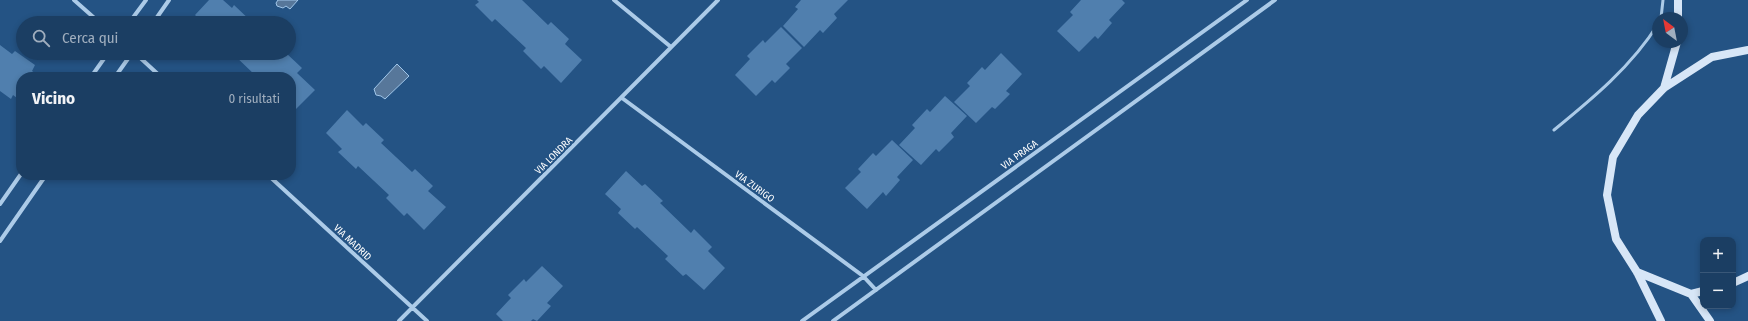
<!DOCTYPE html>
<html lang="it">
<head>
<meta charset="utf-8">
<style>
  :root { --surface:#1b3e63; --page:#28496c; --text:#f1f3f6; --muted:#a0aebe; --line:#395778 }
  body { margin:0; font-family:"Fira Sans Condensed",sans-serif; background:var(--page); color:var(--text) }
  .controls { position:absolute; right:12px; bottom:12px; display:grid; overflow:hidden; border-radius:8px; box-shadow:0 2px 6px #0003 }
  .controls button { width:36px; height:36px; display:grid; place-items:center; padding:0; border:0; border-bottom:1px solid var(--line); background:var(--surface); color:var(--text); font:20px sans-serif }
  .compass { position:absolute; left:1652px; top:12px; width:36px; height:36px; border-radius:50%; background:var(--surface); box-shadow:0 2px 6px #0003; rotate:328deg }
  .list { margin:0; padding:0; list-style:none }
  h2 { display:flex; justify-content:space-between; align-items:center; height:52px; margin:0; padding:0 16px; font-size:17px }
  h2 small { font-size:13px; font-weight:400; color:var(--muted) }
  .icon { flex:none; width:22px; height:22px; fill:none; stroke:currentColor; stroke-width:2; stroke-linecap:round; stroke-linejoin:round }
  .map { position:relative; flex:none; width:1748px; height:321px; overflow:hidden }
  .search { position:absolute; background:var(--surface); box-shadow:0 2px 6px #0003; left:16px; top:16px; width:280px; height:44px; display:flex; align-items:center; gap:10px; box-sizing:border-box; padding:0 14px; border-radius:22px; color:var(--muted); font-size:15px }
  .panel { position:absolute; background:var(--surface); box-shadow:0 2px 6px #0003; left:16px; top:72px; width:280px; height:108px; border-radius:16px }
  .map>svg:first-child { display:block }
  .water { fill:#57779a; stroke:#a0c6e9 }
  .building { fill:#507fae }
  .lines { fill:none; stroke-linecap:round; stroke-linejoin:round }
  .service { stroke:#accbe8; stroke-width:3 }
  .minor { stroke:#accbe8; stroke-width:4 }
  .secondary { stroke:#d7e6f7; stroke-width:8 }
  .labels { text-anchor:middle; stroke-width:4; stroke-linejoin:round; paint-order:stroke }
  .street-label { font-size:10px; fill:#fff; stroke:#245384 }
</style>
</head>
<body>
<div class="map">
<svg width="1748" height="321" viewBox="0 0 1748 321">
  <rect width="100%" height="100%" fill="#245384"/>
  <!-- water -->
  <path class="water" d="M278 0H298L290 9 286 6 283 8 277 6 276 3Z
    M397 64 409 76 385 99 381 96 376 95 374 89Z"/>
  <!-- building -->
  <path class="building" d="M209 0H223L232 8 234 5 253 23H203L195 15Z
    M477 0H522L548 25 551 22 569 39 565 44 582 60 561 83 544 66 541 69 523 51 526 48 495 19 492 22 475 5 479 2Z
    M801 0H848L834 14 837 18 823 33 820 30 804 47 783 26 798 9 795 7Z
    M1081 0H1122L1125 3 1109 20 1112 23 1098 39 1095 36 1079 52 1057 31 1073 15 1070 12Z
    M781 27 802 48 786 64 790 68 775 83 772 80 756 96 735 75 750 59 747 56 763 40 765 43Z
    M0 45 12 54 15 51 35 65 32 71 40 77H21V101L13 95 11 99 0 91Z
    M232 53H286L302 68 297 73 315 90 293 112 291 110V77H257Z
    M1001 53 1022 74 1006 91 1010 94 995 109 992 107 976 123 954 102 970 86 967 83 982 67 985 70Z
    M945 96 967 116 951 133 954 137 939 152 936 149 921 165 899 145 915 128 912 125 927 109 930 112Z
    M347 110 363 126 366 123 384 140 381 143 412 172 415 169 433 186 428 191 446 207 424 230 407 213 404 216 386 198 389 195 358 166 356 169 338 152 342 149 326 133Z
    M892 140 913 160 897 177 900 180 886 196 883 192 867 209 845 188 861 172 858 169 873 153 876 156Z
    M626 171 642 186 645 184 663 201 660 203 691 233 694 229 712 247 708 251 725 268 704 290 686 274 683 276 665 259 668 256 637 227 635 229 618 213 621 209 605 194Z
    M542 266 563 286 547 303 551 306 537 321 533 319 531 321H503L496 314 511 298 508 295 524 279 526 282Z"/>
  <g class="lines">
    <!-- service -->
    <path class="service" d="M1661 18 1663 0
      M1554 130C1592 99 1632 66 1658 24"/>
    <!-- minor -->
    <path class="minor" d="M74 0 100 23
      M614 0 671 47
      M129 23 146 0
      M153 23 169 0
      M135 53 161 77
      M91 77 108 53
      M115 77 132 53
      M622 98 863 276 876 290
      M268 175 427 321
      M0 204 21 174
      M0 241 46 175
      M399 321 718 0
      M802 321 1247 0
      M833 321 1275 0"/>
    <!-- secondary -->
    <path class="secondary" d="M1678 0V18
      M1664 88 1677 42
      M1637 272 1691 294 1710 321
      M1733 283 1748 276
      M1691 294 1703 291
      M1661 321 1637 272 1616 239 1607 195 1613 157 1638 115 1664 88 1712 57 1748 50"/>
  </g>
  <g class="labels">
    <!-- street labels -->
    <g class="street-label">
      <text transform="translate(1019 154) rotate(-36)" y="4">VIA PRAGA</text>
      <text transform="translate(553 155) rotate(-45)" y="4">VIA LONDRA</text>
      <text transform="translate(755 186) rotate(36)" y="4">VIA ZURIGO</text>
      <text transform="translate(353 242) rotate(43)" y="4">VIA MADRID</text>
    </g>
  </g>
</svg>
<div class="controls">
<button>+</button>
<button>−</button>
</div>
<svg class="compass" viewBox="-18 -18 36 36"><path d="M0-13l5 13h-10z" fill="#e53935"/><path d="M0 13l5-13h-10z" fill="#a0aebe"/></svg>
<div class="search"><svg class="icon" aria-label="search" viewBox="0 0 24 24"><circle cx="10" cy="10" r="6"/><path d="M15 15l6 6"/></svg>Cerca qui</div>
<section class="panel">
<h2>Vicino<small>0 risultati</small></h2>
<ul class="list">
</ul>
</section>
</div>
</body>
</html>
